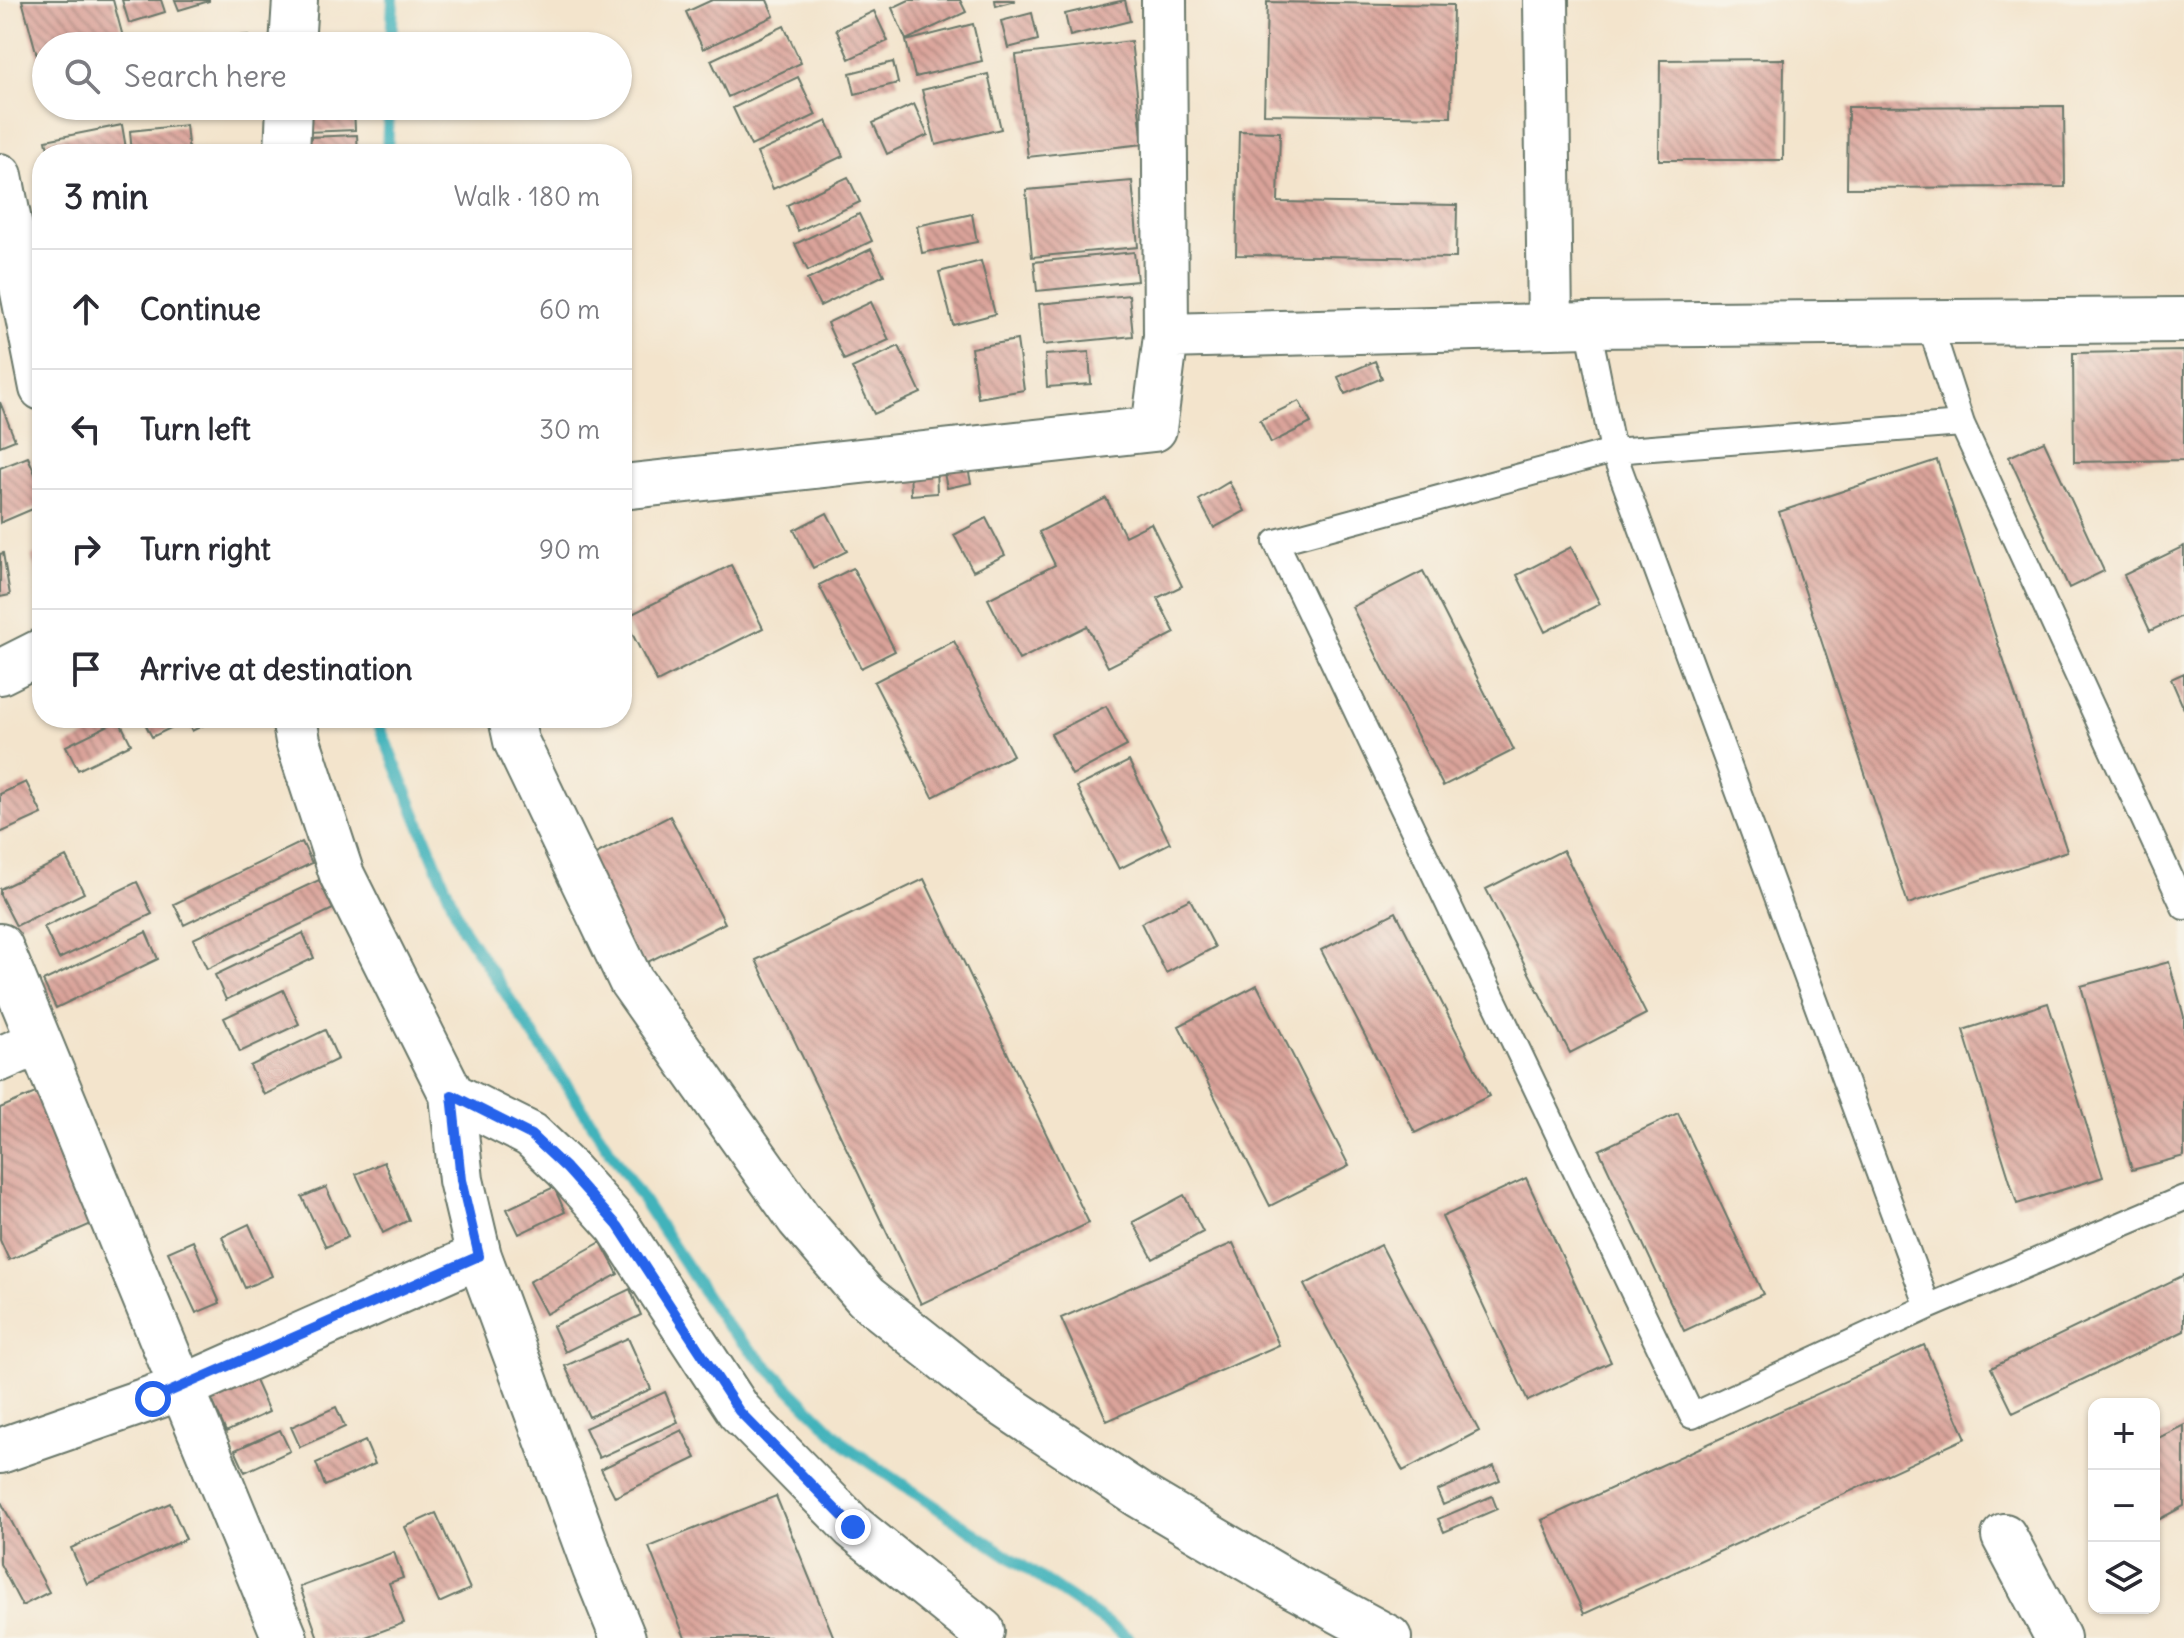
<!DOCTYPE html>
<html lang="en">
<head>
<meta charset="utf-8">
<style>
  :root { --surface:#fff; --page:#f2f2f3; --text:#2b2b33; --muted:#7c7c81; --line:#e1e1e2 }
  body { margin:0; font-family:Delius,sans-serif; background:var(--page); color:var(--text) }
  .controls { position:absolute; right:24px; bottom:24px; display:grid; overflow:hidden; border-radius:16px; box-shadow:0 2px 6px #0004 }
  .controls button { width:72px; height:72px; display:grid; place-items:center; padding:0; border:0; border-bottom:2px solid var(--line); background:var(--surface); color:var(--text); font:40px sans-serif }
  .stop { position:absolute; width:24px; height:24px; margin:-18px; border:6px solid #2563eb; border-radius:50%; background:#fff }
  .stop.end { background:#2563eb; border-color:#fff; box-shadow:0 2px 8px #0008 }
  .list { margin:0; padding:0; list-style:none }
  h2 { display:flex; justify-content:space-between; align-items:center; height:104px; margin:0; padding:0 32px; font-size:34px }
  h2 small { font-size:26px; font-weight:400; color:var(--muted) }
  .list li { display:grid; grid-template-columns:52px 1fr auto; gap:24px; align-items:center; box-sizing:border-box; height:120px; padding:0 32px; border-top:2px solid var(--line) }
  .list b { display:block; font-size:30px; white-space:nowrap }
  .list em { font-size:26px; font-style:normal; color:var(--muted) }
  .icon { flex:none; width:44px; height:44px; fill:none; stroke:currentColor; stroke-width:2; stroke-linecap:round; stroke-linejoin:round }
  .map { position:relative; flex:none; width:2184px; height:1638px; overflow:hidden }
  .search { position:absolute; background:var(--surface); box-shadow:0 2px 6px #0004; left:32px; top:32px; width:600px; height:88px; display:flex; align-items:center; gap:20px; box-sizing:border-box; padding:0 28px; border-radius:44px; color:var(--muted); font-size:30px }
  .panel { position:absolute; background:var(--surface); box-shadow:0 2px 6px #0004; left:32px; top:144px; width:600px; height:584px; border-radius:32px }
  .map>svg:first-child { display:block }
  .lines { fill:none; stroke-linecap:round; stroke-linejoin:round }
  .stream { stroke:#43b3bb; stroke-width:12 }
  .building { fill:url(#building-back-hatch) }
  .service-casing { stroke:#697769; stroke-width:28 }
  .minor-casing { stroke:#697769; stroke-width:48 }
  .service { stroke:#fff; stroke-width:24 }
  .minor { stroke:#fff; stroke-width:44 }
  .route { stroke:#2563eb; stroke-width:10 }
</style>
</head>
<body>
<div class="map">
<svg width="2184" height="1638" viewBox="0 0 2184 1638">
  <defs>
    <pattern id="building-back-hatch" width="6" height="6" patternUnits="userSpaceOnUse" patternTransform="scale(2)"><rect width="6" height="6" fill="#daa39a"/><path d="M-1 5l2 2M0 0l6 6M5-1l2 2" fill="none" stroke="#b0867e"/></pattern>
  </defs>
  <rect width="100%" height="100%" fill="#f7f3e8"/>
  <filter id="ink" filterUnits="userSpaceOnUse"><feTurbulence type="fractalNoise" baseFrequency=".0125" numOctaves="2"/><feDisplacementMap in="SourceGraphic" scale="16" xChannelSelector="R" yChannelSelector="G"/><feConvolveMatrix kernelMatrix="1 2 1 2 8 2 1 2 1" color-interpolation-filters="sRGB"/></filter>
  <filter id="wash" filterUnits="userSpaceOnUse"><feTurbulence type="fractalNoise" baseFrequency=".006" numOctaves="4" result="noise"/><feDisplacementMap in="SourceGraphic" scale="32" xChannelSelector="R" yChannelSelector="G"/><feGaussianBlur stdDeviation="1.8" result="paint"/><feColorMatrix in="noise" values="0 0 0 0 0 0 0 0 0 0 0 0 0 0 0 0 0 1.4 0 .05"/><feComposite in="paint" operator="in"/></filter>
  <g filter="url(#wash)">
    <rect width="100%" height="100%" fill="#f3e4cc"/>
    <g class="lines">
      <!-- stream -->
      <path class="stream" d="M391 46 393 0
        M387 154 389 106
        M376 718 463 929 725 1324 849 1448 1129 1638"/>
    </g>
    <g id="blocks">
      <!-- building -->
      <path class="building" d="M22 0H113L123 37 88 46H46V57L38 59Z
        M122 0H161L165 12 129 23Z
        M175 0H209V1L179 10Z
        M712 0H767L774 16 703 49 686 12Z
        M909 0H960L966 12 906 40 892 8Z
        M995 0H1014L1015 1 996 6Z
        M1125 0 1130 21 1070 36 1065 14Z
        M1267 2 1453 5 1451 117 1264 114Z
        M874 11 888 41 849 59 836 29Z
        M1032 13 1038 40 1008 48 1001 21Z
        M973 24 982 61 915 77 906 41Z
        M784 26 801 63 728 97 711 60Z
        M248 35 249 46H179L178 42Z
        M365 37V46H317V39Z
        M1131 41 1143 144 1028 157 1016 55Z
        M1784 59 1783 160H1659L1660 60Z
        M893 62 898 83 855 94 850 73Z
        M988 74 1001 129 936 145 922 90Z
        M798 77 816 115 751 146 733 108Z
        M914 104 928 135 887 154 873 123Z
        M2064 106 2065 187 1847 188 1848 107Z
        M354 107 355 130 306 132V109Z
        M827 121 843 156 773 189 757 153Z
        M122 125 127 154H49L46 140Z
        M186 125 189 154H132L130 131Z
        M1239 131 1280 132 1278 202 1457 205 1456 258 1236 255Z
        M357 135 358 154H310L309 137Z
        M848 177 860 202 798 231 787 205Z
        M1132 181 1138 247 1032 257 1026 190Z
        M859 214 872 241 808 271 795 244Z
        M972 214 977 242 922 253 917 226Z
        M871 249 884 275 820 306 807 280Z
        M1134 252 1137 281 1037 291 1034 262Z
        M981 261 995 314 953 325 939 272Z
        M1129 295 1133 336 1043 345 1039 304Z
        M871 302 889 340 844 360 827 323Z
        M1017 340 1024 390 978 398 971 348Z
        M899 346 921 393 874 414 852 368Z
        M2184 351V460L2074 462 2073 353Z
        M1089 352 1091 384 1047 387 1045 355Z
        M1375 361 1382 378 1345 394 1338 377Z
        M1299 401 1311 423 1271 443 1260 420Z
        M0 402 15 440 0 446Z
        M2044 441 2104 571 2069 588 2009 457Z
        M28 457 42 490V505L0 523V468Z
        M1937 460 2067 851 1908 904 1779 512Z
        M967 463 971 483 947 488 943 468Z
        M936 467 937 493 911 495 910 468Z
        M1229 482 1245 511 1214 528 1199 500Z
        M1106 498 1125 536 1151 523 1182 586 1157 598 1175 633 1108 667 1087 626 1019 660 988 599 1055 565 1039 532Z
        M827 513 847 551 813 568 794 530Z
        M986 518 1005 555 973 571 954 535Z
        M2184 546V615L2150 631 2124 575Z
        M1571 547 1600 604 1545 632 1517 575Z
        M42 552V579L39 580 31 556Z
        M3 553 10 595 0 597V554Z
        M731 565 763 628 657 682 624 618Z
        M853 568 895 651 861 668 819 585Z
        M1423 571 1514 750 1443 786 1352 607Z
        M954 641 1013 755 933 797 874 682Z
        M2184 673V709L2171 679Z
        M1106 706 1127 746 1072 775 1051 734Z
        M142 718H179L181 723 152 737Z
        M186 718H218L192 731Z
        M119 720 131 744 78 770 66 746Z
        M1129 761 1170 843 1119 869 1077 787Z
        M26 782 42 814 0 833V794Z
        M670 816 725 923 636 968 582 861Z
        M302 842 312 863 184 925 174 904Z
        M1563 850 1646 1014 1570 1053 1486 889Z
        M66 857 84 893 16 926 0 895V889Z
        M924 879 1089 1223 921 1304 756 960Z
        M319 880 333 909 207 969 193 939Z
        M137 882 152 914 59 959 44 927Z
        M1190 899 1215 947 1166 973 1141 923Z
        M1396 912 1489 1096 1415 1133 1321 950Z
        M146 932 158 959 56 1008 43 981Z
        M303 933 314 958 226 1000 215 975Z
        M2169 962 2184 1017V1156L2132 1170 2081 986Z
        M1257 985 1349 1166 1270 1206 1179 1026Z
        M283 990 299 1024 240 1052 224 1018Z
        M2048 1003 2103 1177 2017 1204 1963 1030Z
        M325 1030 338 1059 264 1095 250 1066Z
        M40 1091 96 1222 9 1260 0 1240V1108Z
        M1678 1113 1763 1294 1684 1331 1599 1150Z
        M384 1162 409 1220 383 1233 356 1174Z
        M1526 1178 1611 1362 1528 1401 1442 1217Z
        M326 1187 348 1237 326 1247 302 1197Z
        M554 1187 565 1212 519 1234 507 1209Z
        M1184 1195 1203 1232 1153 1259 1133 1222Z
        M249 1224 272 1276 245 1288 222 1237Z
        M193 1241 220 1303 196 1313 168 1252Z
        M601 1242 618 1274 546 1314 529 1282Z
        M1233 1243 1279 1345 1107 1421 1061 1318Z
        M1381 1245 1479 1431 1403 1471 1304 1285Z
        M2184 1275V1331L2013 1413 1991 1368Z
        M630 1289 641 1315 565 1352 553 1326Z
        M628 1338 651 1389 589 1417 565 1366Z
        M1924 1345 1966 1438 1584 1614 1542 1520Z
        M249 1367 269 1412 226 1432 206 1386Z
        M665 1392 678 1422 599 1458 585 1428Z
        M336 1407 345 1427 300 1447 291 1427Z
        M2184 1425V1506L2158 1520 2154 1511V1440Z
        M280 1430 290 1451 245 1472 235 1450Z
        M682 1430 696 1458 615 1497 601 1469Z
        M365 1441 375 1464 325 1486 316 1463Z
        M1494 1466 1500 1480 1443 1505 1437 1491Z
        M776 1496 834 1638H685L649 1547Z
        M1492 1496 1497 1509 1444 1532 1438 1519Z
        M0 1500 49 1592 22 1606 0 1564Z
        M170 1503 186 1539 87 1584 71 1548Z
        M436 1513 470 1589 439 1603 405 1527Z
        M394 1552 403 1578 389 1583 404 1623 363 1638H318L300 1587Z"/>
    </g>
  </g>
  <g filter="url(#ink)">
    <use href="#blocks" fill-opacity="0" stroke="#697769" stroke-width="2"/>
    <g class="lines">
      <defs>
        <path id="service" d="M1929 322 1962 424 2184 907
          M1588 325 1613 451 1928 1307 2184 1198
          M1928 1307 1692 1416 1276 542 1613 451 1962 424"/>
        <path id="minor" d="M1546 0 1550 326
          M292 46 295 0
          M287 154 289 106
          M0 176 42 388
          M1166 336 1588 325 2184 320
          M622 487 1154 429 1166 336 1164 0
          M0 672 42 651
          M294 718 298 741 342 875 452 1095 461 1180 479 1256 595 1569 623 1638
          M511 718 516 741 631 981 799 1219 866 1297 988 1394 1139 1495 1295 1587 1389 1638
          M0 946 285 1638
          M0 1059 39 1042
          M452 1095 531 1135 566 1168 618 1226 739 1411 853 1527 982 1631
          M0 1451 181 1388 479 1256
          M2004 1536 2058 1638"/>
      </defs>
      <!-- service casing -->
      <use href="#service" class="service-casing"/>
      <!-- minor casing -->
      <use href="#minor" class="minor-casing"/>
      <!-- service -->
      <use href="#service" class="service"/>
      <!-- minor -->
      <use href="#minor" class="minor"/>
    </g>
  </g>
  <g class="lines" filter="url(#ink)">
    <!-- route -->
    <path class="route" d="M153 1399 479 1256 461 1180 452 1095 531 1135 566 1168 618 1226 739 1411 853 1527"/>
  </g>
</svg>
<div class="controls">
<button>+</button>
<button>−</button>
<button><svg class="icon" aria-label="layers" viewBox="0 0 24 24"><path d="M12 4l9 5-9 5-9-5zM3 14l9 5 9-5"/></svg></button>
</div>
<div class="stop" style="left:153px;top:1399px"></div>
<div class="stop end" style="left:853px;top:1527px"></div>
<div class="search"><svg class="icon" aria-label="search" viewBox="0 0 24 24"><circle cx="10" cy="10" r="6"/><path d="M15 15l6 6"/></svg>Search here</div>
<section class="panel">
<h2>3 min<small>Walk · 180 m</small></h2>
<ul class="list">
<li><svg class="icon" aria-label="ahead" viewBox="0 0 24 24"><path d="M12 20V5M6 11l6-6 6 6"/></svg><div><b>Continue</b></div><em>60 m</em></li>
<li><svg class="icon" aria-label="left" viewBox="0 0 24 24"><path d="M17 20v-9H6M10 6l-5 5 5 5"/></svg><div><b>Turn left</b></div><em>30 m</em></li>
<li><svg class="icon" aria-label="right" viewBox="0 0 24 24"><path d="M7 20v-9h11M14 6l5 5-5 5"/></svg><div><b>Turn right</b></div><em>90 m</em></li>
<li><svg class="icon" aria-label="arrive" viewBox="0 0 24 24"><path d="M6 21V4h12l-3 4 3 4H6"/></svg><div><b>Arrive at destination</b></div></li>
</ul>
</section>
</div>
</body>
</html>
